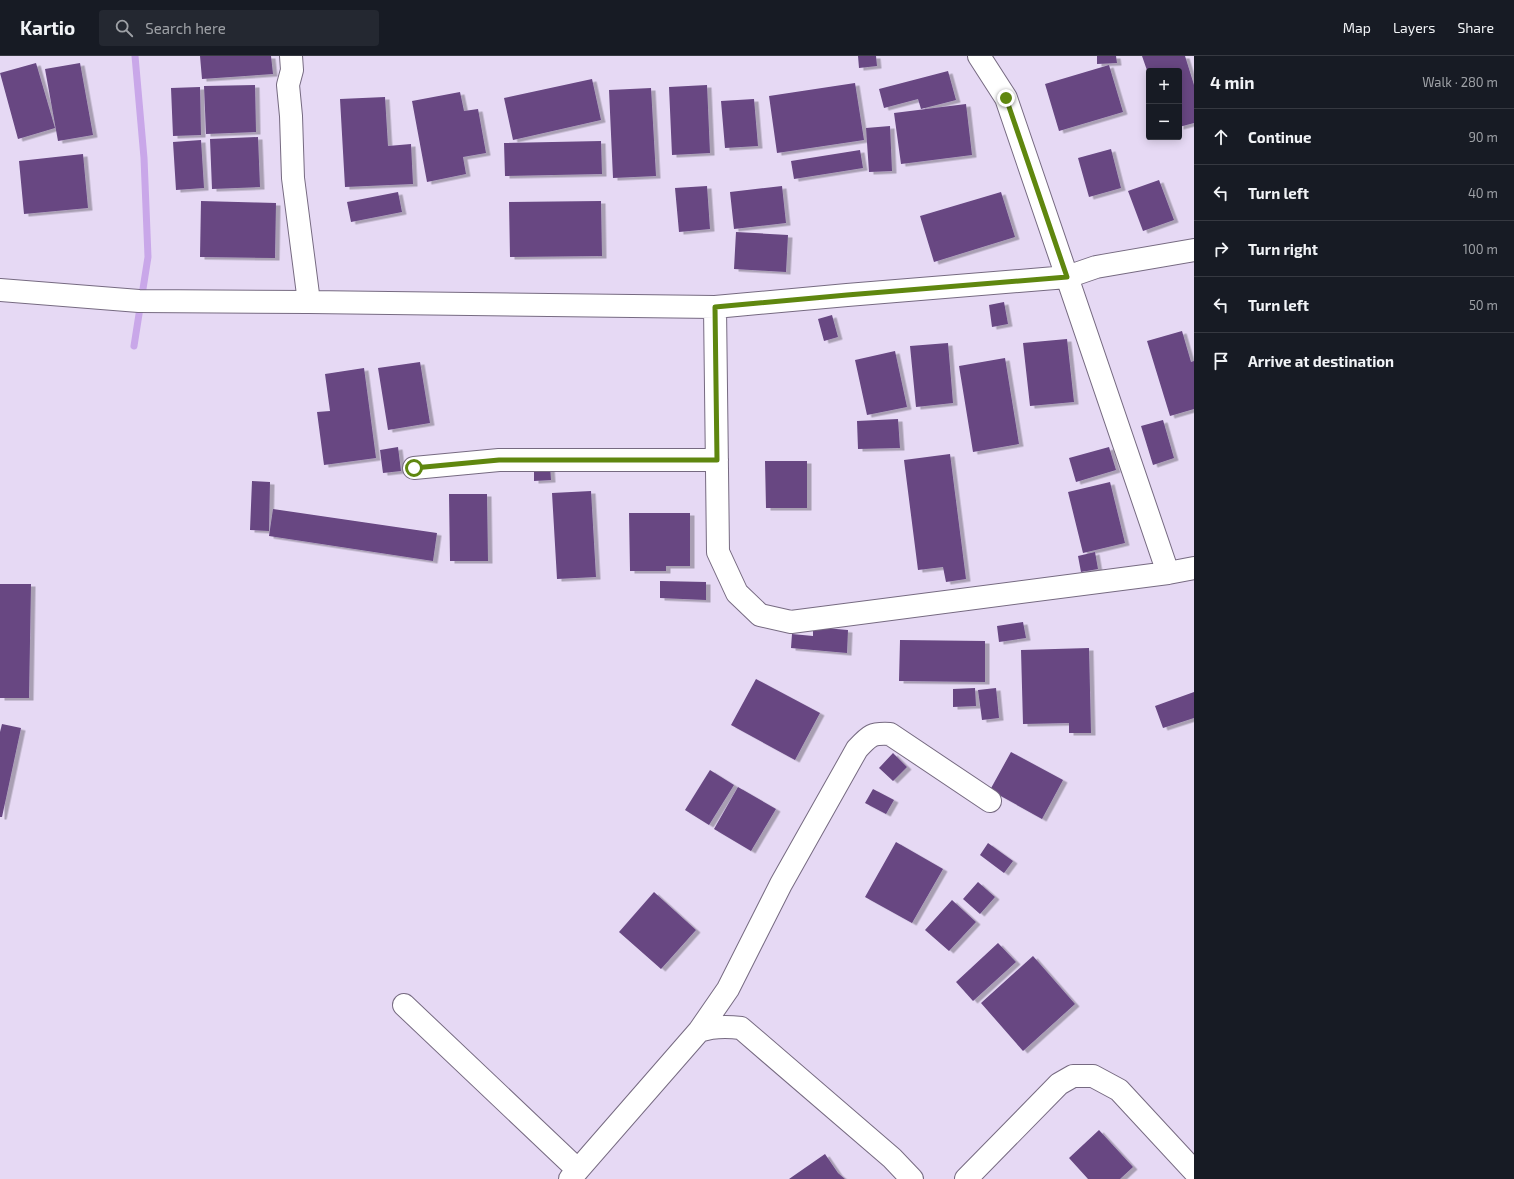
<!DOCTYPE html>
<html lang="en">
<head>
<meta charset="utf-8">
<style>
  :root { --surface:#171b24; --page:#242831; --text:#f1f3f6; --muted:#9ea1a6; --line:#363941 }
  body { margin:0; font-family:"Exo 2",sans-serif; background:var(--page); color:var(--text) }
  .controls { position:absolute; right:12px; top:12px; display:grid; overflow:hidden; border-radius:4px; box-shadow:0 2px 10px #0003 }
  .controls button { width:36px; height:36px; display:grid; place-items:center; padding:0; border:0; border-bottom:1px solid var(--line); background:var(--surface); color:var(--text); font:20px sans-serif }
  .stop { position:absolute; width:12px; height:12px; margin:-9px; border:3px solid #5f870f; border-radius:50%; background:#fff }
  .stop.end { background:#5f870f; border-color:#fff; box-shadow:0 1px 4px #0008 }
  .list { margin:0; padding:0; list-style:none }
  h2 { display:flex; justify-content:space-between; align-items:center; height:52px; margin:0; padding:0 16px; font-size:17px }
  h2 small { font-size:13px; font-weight:400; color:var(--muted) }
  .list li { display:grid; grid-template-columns:26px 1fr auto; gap:12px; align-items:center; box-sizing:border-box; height:56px; padding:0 16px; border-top:1px solid var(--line) }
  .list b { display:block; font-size:15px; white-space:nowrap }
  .list em { font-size:13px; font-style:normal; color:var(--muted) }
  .icon { flex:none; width:22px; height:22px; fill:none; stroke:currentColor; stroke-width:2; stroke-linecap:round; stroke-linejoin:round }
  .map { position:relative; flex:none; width:1194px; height:1123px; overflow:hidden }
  header { display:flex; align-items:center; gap:24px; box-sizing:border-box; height:56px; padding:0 20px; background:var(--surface); border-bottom:1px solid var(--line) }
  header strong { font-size:19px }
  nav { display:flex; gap:22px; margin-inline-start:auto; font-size:14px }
  .search { width:280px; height:36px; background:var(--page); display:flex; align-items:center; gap:10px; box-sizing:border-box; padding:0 14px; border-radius:4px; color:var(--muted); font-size:15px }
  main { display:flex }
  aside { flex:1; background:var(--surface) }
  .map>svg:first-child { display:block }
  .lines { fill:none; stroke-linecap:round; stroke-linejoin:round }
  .stream { stroke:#c9a7e9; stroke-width:7 }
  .building { fill:#674782; filter:url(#shadow) }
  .minor-casing { stroke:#766a81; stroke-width:24 }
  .minor { stroke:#fff; stroke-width:22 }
  .route { stroke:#5f870f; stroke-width:5 }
</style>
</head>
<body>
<header>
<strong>Kartio</strong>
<div class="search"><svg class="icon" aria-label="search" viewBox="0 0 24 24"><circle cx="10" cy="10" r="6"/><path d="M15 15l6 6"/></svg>Search here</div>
<nav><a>Map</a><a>Layers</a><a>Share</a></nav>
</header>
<main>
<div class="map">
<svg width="1194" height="1123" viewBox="0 0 1194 1123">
  <defs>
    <filter id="shadow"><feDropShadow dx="4.5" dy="2.5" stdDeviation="0" flood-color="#0004"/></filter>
  </defs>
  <rect width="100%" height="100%" fill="#e6d9f4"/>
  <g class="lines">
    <!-- stream -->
    <path class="stream" d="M134 290 148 201 144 102 135 0"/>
  </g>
  <!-- building -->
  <path class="building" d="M200 0H271L273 18 202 23Z
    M858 0H876L877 10 859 12Z
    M1097 0H1116L1117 7 1097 8Z
    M1142 0H1185L1194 29V67L1179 71V15H1149V20Z
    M36 7 55 72 18 83 0 17Z
    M80 7 93 79 58 85 45 13Z
    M1109 9 1123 56 1059 75 1045 28Z
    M948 15 956 44 921 53 918 43 884 52 879 33Z
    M592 23 601 64 513 84 504 42Z
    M855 27 864 84 777 97 769 40Z
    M255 29 256 76 206 78 204 30Z
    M707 29 710 97 672 99 669 31Z
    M200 31 201 79 173 80 171 32Z
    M651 32 656 120 613 122 609 34Z
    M460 36 464 55 478 53 486 97 463 101 466 118 427 126 412 45Z
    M385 41 388 90 411 88 413 128 345 131 340 43Z
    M754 43 758 90 725 92 721 45Z
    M966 48 972 99 901 108 894 57Z
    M890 70 892 115 869 116 866 72Z
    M258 81 260 131 212 133 210 83Z
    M201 84 204 132 176 134 173 86Z
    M601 85 602 118 505 120 504 87Z
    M1111 93 1121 132 1089 141 1078 102Z
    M860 94 863 112 794 123 791 105Z
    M83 98 88 152 24 158 19 105Z
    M1159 124 1174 164 1143 175 1128 135Z
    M707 130 710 173 679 176 675 132Z
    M782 130 786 167 734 173 730 136Z
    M398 136 402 156 351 166 347 146Z
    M1001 136 1015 181 934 206 920 160Z
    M201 145 276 147 275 202 200 201Z
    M601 145 602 200 510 201 509 146Z
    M736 176 788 179 786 216 734 213Z
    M1004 246 1008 268 992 271 989 249Z
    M832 259 838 281 824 285 818 263Z
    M1182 275 1191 306 1194 305V353L1170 360 1147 285Z
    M1067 283 1074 346 1030 350 1023 287Z
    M948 287 953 347 916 351 910 290Z
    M895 295 907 351 867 359 855 304Z
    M1005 302 1019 388 973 396 959 310Z
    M420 306 430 367 388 374 378 312Z
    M364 312 376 402 324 409 317 356 330 355 325 318Z
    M898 363 900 392 858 393 857 365Z
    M1163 364 1174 402 1153 409 1141 370Z
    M398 391 401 415 383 417 380 394Z
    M1109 391 1116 414 1076 426 1069 402Z
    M950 398 966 523 946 526 943 511 918 514 904 404Z
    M765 405H807V452H766Z
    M534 409H550L551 424 534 425Z
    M252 425 270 426 269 475 250 474Z
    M1110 426 1125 487 1083 497 1068 436Z
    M591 435 596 521 557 523 552 437Z
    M449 438H487L488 505H450Z
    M273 453 437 477 433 505 269 480Z
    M629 457H690V510H666V515H630Z
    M1095 496 1098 513 1081 516 1078 500Z
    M660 525 706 526V544L660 542Z
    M0 528H31L29 642H0Z
    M1023 566 1026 582 999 586 997 570Z
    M813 571 848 574 847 597 791 592 792 578 813 580Z
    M900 584 985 585V626L899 625Z
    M1089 592 1091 677H1069V667L1023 668 1021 594Z
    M756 623 820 657 795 704 731 669Z
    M975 632 976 650 953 651V633Z
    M996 632 999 662 982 664 978 634Z
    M1194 636V662L1163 672 1155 650Z
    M2 668 21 672 2 761H0V676Z
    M1011 696 1063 724 1042 763 990 734Z
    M893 697 907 711 893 725 879 712Z
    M710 714 734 729 709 769 685 754Z
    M738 731 776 753 751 795 714 773Z
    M873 733 894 744 886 758 865 747Z
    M896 786 943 813 912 867 865 841Z
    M988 787 1013 805 1004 817 980 799Z
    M978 826 995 841 980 858 963 843Z
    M654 836 696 874 661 913 619 876Z
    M952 844 976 866 949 895 925 874Z
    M998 887 1016 906 973 945 956 926Z
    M1033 900 1075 948 1023 995 981 947Z
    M1099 1074 1133 1111 1120 1123H1088L1069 1102Z
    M825 1098 838 1117 845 1123H789Z"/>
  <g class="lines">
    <defs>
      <path id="minor" d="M291 0 292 14 288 29 291 60 293 122 309 246
        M979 0 1006 42 1168 517
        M0 234 139 245 309 246 715 251 847 239 1067 221 1096 211 1194 194
        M715 251 718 496 737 537 760 559 791 566 1168 517 1194 512
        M414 412 499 404H717
        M404 949 578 1114
        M699 975C713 970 726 970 741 972L892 1102 912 1123
        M570 1123 699 975 728 933 781 828 857 693C870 679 872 677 890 678L990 745
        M966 1123 1059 1028 1073 1020H1093L1119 1034 1194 1115"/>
    </defs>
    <!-- minor casing -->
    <use href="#minor" class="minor-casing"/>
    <!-- minor -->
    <use href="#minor" class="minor"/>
  </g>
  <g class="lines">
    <!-- route -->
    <path class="route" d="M414 412 499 404H717L715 251 847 239 1067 221 1006 42"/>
  </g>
</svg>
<div class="controls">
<button>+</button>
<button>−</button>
</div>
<div class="stop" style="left:414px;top:412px"></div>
<div class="stop end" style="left:1006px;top:42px"></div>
</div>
<aside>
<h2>4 min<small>Walk · 280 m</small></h2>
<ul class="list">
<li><svg class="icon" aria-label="ahead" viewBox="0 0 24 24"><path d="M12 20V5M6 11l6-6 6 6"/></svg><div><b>Continue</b></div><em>90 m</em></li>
<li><svg class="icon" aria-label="left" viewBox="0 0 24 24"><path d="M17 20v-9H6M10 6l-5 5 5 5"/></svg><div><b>Turn left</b></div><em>40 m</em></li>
<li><svg class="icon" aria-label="right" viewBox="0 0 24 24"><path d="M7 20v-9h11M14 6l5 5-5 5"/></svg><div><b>Turn right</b></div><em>100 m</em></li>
<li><svg class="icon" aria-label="left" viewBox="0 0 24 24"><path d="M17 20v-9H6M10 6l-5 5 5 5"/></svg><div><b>Turn left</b></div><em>50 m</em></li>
<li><svg class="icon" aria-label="arrive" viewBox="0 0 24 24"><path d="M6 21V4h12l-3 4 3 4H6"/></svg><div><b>Arrive at destination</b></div></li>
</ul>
</aside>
</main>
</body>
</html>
